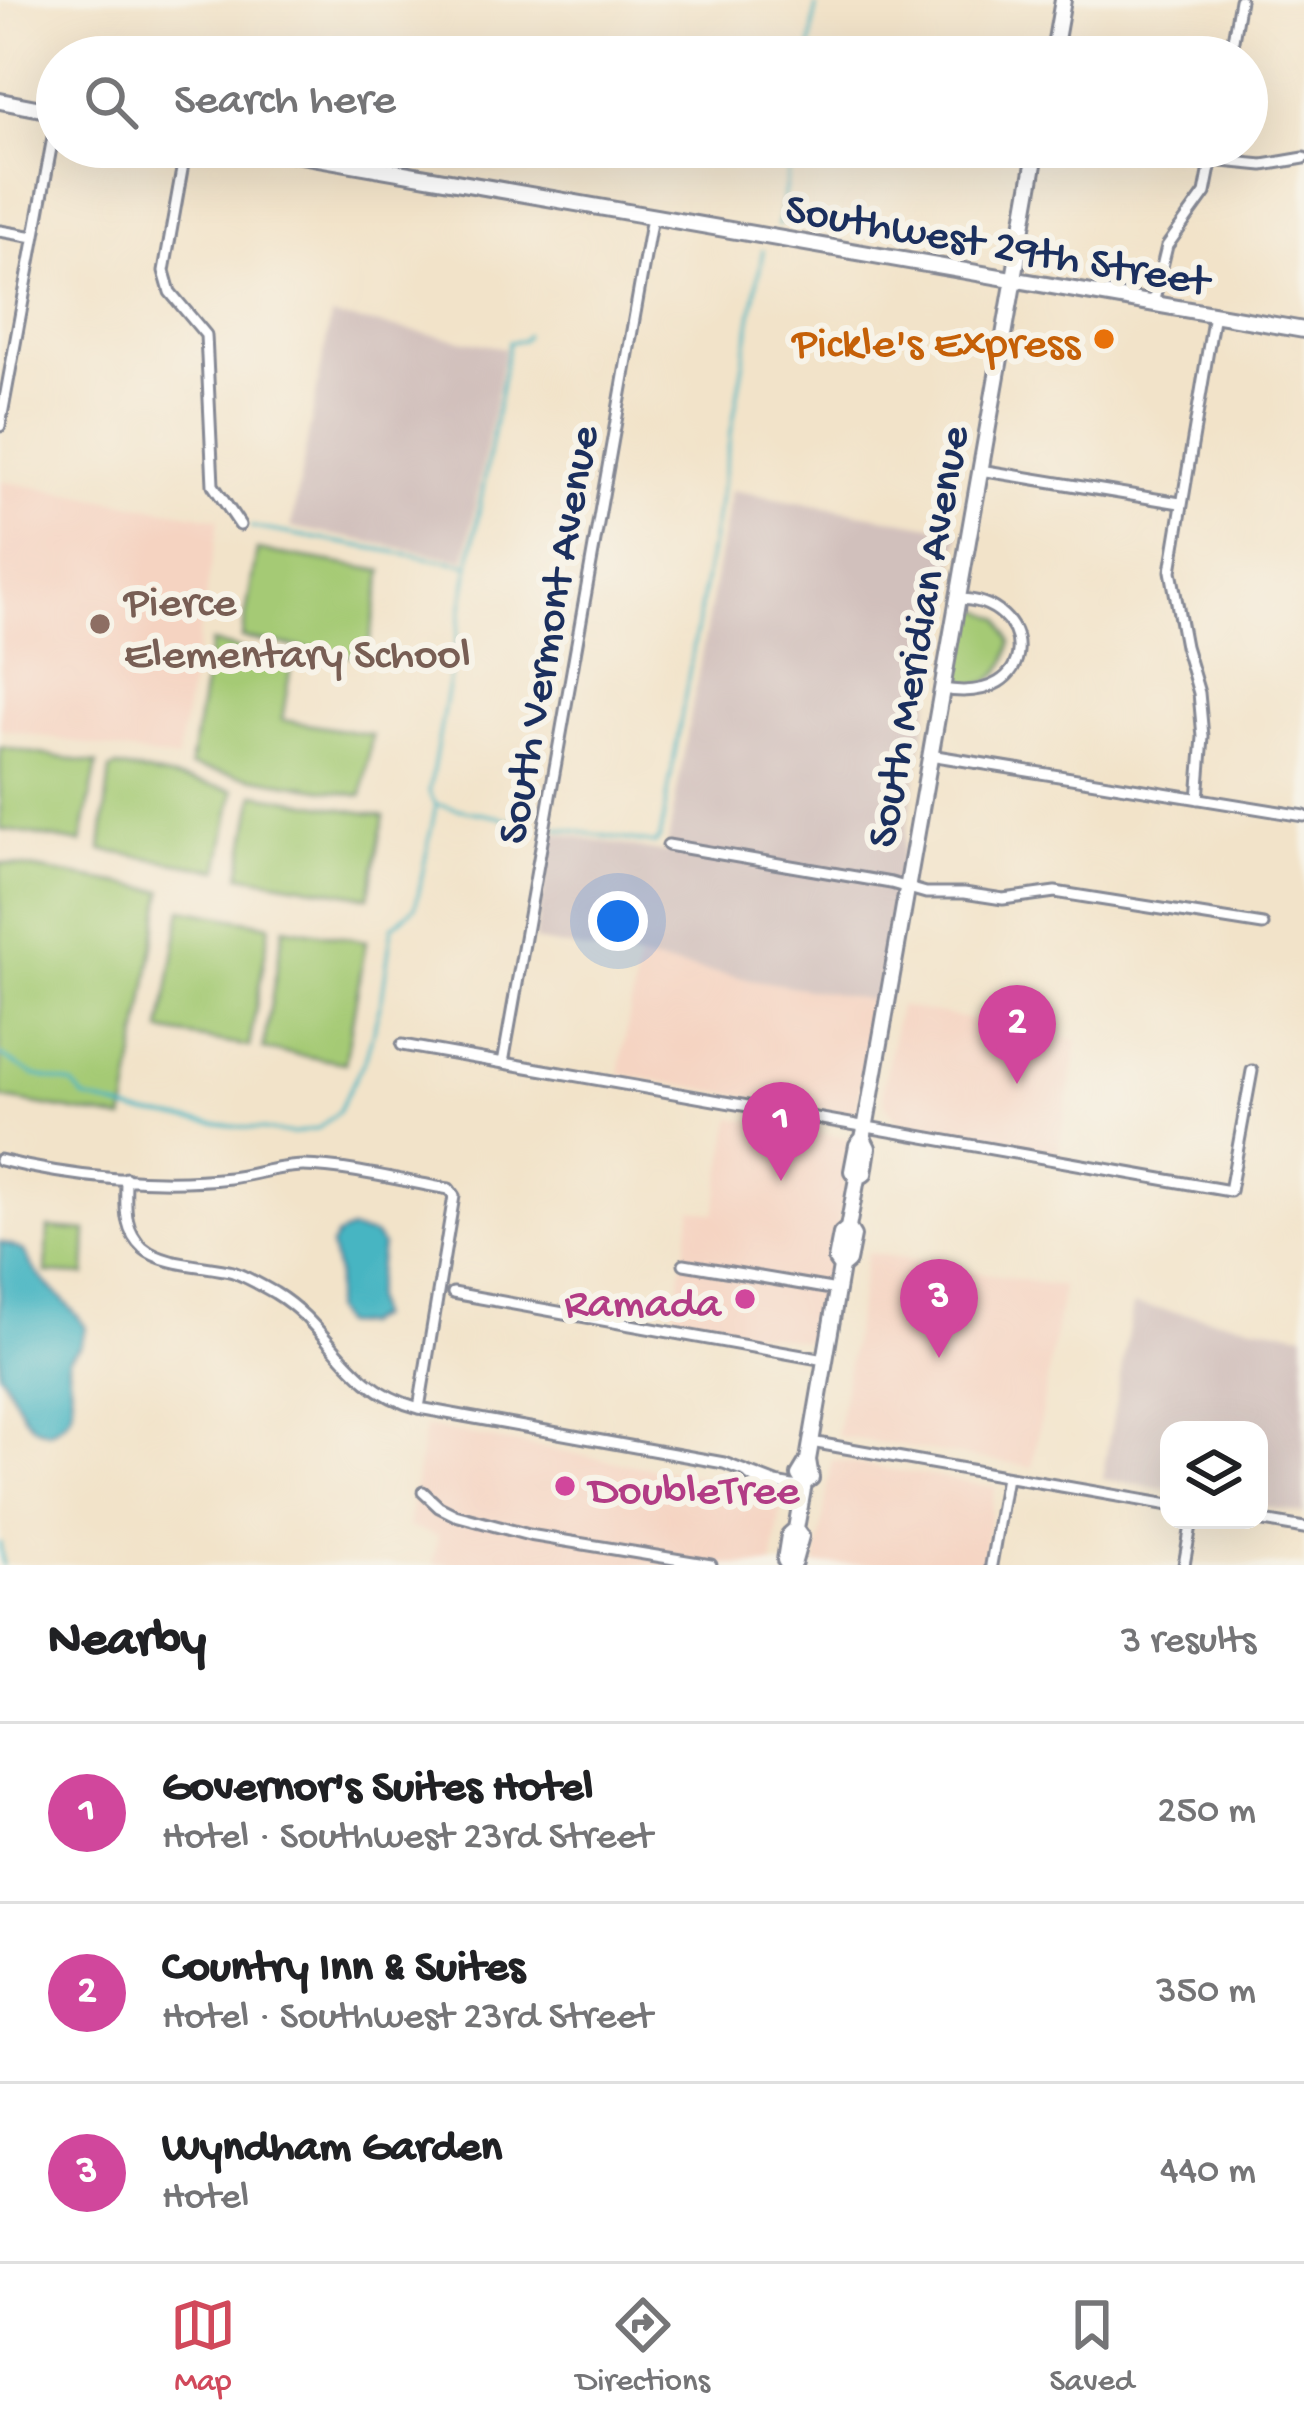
<!DOCTYPE html>
<html lang="en">
<head>
<meta charset="utf-8">
<style>
  :root { --surface:#fff; --page:#f2f2f2; --text:#202124; --muted:#757577; --line:#e0e0e0; --accent:#d1495b }
  body { margin:0; font-family:"Gochi Hand",sans-serif; background:var(--page); color:var(--text) }
  .controls { position:absolute; right:36px; bottom:36px; display:grid; overflow:hidden; border-radius:24px; box-shadow:0 12px 48px #0002 }
  .controls button { width:108px; height:108px; display:grid; place-items:center; padding:0; border:0; border-bottom:3px solid var(--line); background:var(--surface); color:var(--text); font:60px sans-serif }
  .you { position:absolute; left:618px; top:921px; width:42px; height:42px; margin:-30px; border:9px solid #fff; border-radius:50%; background:#1a73e8; box-shadow:0 0 0 18px #1a73e833 }
  .badge { display:grid; place-items:center; width:78px; height:78px; border-radius:50%; background:var(--accent); color:#fff; font-size:39px; font-weight:700 }
  .pin { position:absolute; translate:-50% -99px; filter:drop-shadow(0 3px 6px #0008) }
  .pin::after { content:''; position:absolute; top:63px; width:42px; height:36px; background:inherit; clip-path:polygon(0 0,100% 0,50% 100%) }
  .list { margin:0; padding:0; list-style:none }
  h2 { display:flex; justify-content:space-between; align-items:center; height:156px; margin:0; padding:0 48px; font-size:51px }
  h2 small { font-size:39px; font-weight:400; color:var(--muted) }
  .list li { display:grid; grid-template-columns:78px 1fr auto; gap:36px; align-items:center; box-sizing:border-box; height:180px; padding:0 48px; border-top:3px solid var(--line) }
  .list b { display:block; font-size:45px; white-space:nowrap }
  .list p { margin:0; font-size:39px; white-space:nowrap; color:var(--muted) }
  .list em { font-size:39px; font-style:normal; color:var(--muted) }
  .icon { flex:none; width:66px; height:66px; fill:none; stroke:currentColor; stroke-width:2; stroke-linecap:round; stroke-linejoin:round }
  .map { position:relative; flex:none; width:1304px; height:1565px; overflow:hidden }
  .search { position:absolute; background:var(--surface); box-shadow:0 12px 48px #0002; left:36px; right:36px; top:36px; height:132px; display:flex; align-items:center; gap:30px; box-sizing:border-box; padding:0 42px; border-radius:66px; color:var(--muted); font-size:45px }
  .sheet { height:696px; background:var(--surface) }
  nav { display:flex; justify-content:space-around; align-items:center; box-sizing:border-box; height:168px; border-top:3px solid var(--line); background:var(--surface); font-size:33px; color:var(--muted) }
  nav a { display:grid; justify-items:center; gap:6px }
  nav .on { color:var(--accent) }
  .map>svg:first-child { display:block }
  .built { fill:#f5d3c1 }
  .industrial { fill:#d1c0bc }
  .green { fill:#a5ca74; stroke:#607c69; stroke-width:3 }
  .water { fill:#47b5c2; stroke:#317290; stroke-width:3 }
  .lines { fill:none; stroke-linecap:round; stroke-linejoin:round }
  .stream { stroke:#47b5c2; stroke-width:3 }
  .street-casing { stroke:#868994; stroke-width:15 }
  .secondary-casing { stroke:#868994; stroke-width:20 }
  .street { stroke:#fff; stroke-width:9 }
  .secondary { stroke:#fff; stroke-width:14 }
  .food-dot { fill:#e8710a; stroke:#f7f3e8; stroke-width:4.5 }
  .education-dot { fill:#8d6e63; stroke:#f7f3e8; stroke-width:4.5 }
  .hotel-dot { fill:#d1479c; stroke:#f7f3e8; stroke-width:4.5 }
  .labels { text-anchor:middle; stroke-width:12; stroke-linejoin:round; paint-order:stroke }
  .street-label { font-size:45px; fill:#1b2f5e; stroke:#f7f3e8 }
  .food-label { font-size:45px; fill:#c56008; stroke:#f7f3e8; text-anchor:end }
  .education-label { font-size:45px; fill:#785e54; stroke:#f7f3e8; text-anchor:start }
  .hotel-label { font-size:45px; fill:#b23c85; stroke:#f7f3e8; text-anchor:end }
</style>
</head>
<body>
<div class="map">
<svg width="1304" height="1565" viewBox="0 0 1304 1565">
  <rect width="100%" height="100%" fill="#f7f3e8"/>
  <filter id="ink" filterUnits="userSpaceOnUse"><feTurbulence type="fractalNoise" baseFrequency=".00833" numOctaves="2"/><feDisplacementMap in="SourceGraphic" scale="24" xChannelSelector="R" yChannelSelector="G"/><feConvolveMatrix kernelMatrix="1 2 1 2 8 2 1 2 1" color-interpolation-filters="sRGB"/></filter>
  <filter id="wash" filterUnits="userSpaceOnUse"><feTurbulence type="fractalNoise" baseFrequency=".004" numOctaves="4" result="noise"/><feDisplacementMap in="SourceGraphic" scale="48" xChannelSelector="R" yChannelSelector="G"/><feGaussianBlur stdDeviation="2.7" result="paint"/><feColorMatrix in="noise" values="0 0 0 0 0 0 0 0 0 0 0 0 0 0 0 0 0 1.4 0 .05"/><feComposite in="paint" operator="in"/></filter>
  <g filter="url(#wash)">
    <rect width="100%" height="100%" fill="#f2e3c9"/>
    <!-- built -->
    <path class="built" d="M0 481 219 519 177 760 0 729Z
      M639 959 876 1001 856 1116 619 1074Z
      M899 1006 1078 1040 1058 1155 898 1124 884 1101 883 1088Z
      M732 1118 854 1139 817 1344 673 1318 692 1209 715 1213Z
      M867 1252 1063 1287 1032 1467 837 1436Z
      M425 1427 743 1485 782 1504 772 1565H433L438 1536 408 1527Z
      M832 1460 995 1487 982 1565H816Z"/>
    <!-- industrial -->
    <path class="industrial" d="M331 316 505 348 465 560 291 527Z
      M731 490 960 531 876 1001 534 941 553 832 666 853Z
      M1133 1305 1304 1333V1514L1259 1506V1430H1169V1490L1102 1479Z"/>
    <!-- green -->
    <path class="green" d="M257 550 383 571 366 658 242 638Z
      M973 606 1001 619 1011 642C1007 672 991 688 961 686 950 670 959 620 973 606Z
      M211 643 292 660 282 720 372 735 362 796 190 767Z
      M0 747 97 764 81 843 0 829Z
      M117 767 234 790 219 870 101 850 110 770Z
      M255 794 384 816 369 897 240 875Z
      M0 863 163 891 124 1120 0 1098Z
      M182 909 270 925 249 1047 161 1031Z
      M284 927 366 941 345 1063 263 1049Z
      M48 1228 87 1231 85 1275 46 1273Z"/>
    <!-- water -->
    <path class="water" d="M350 1230 374 1235 382 1246 373 1298 376 1317 363 1325 341 1324 332 1310 337 1274 331 1246 337 1236Z
      M0 1242 24 1251C36 1282 68 1298 86 1328L80 1346 68 1358C66 1389 88 1416 47 1432L34 1427 25 1417 0 1372Z"/>
    <g class="lines">
      <!-- stream -->
      <path class="stream" d="M809 57 816 7
        M778 226 793 147
        M251 527 468 565
        M438 805 534 824
        M557 828 655 844 660 838 763 250
        M0 1055 34 1075 72 1084 85 1098 138 1113 293 1134 319 1128 338 1112 366 1057 382 998 392 927 415 907 418 895 436 805 429 792 509 342 522 341 526 335
        M0 1543 3 1565"/>
    </g>
  </g>
  <g filter="url(#ink)">
    <g class="lines">
      <defs>
        <path id="street" d="M1230 57 1240 0
          M186 147 164 271 170 292 206 335 213 485 240 525
          M1212 160 1263 165 1304 158
          M0 231 34 237
          M1153 304 1167 246 1205 193 1214 147
          M0 426 57 115
          M980 470 1180 503
          M942 689C1043 706 1039 599 957 599
          M930 755 1304 816
          M1198 799 1203 737 1199 693 1185 646 1171 571 1214 314
          M668 845 891 883 926 893H964L1003 899 1055 892 1263 925
          M402 1045 1230 1191 1252 1071
          M503 1063 652 217
          M0 1160C72 1178 156 1186 230 1178 254 1175 279 1166 303 1166 351 1167 402 1181 449 1189L454 1196 419 1408
          M126 1178C126 1203 122 1229 143 1248 164 1266 206 1265 233 1272 247 1277 261 1285 275 1293 333 1328 344 1388 419 1408L724 1463 776 1483 803 1488
          M684 1264 837 1290
          M453 1293 825 1360
          M811 1442 1169 1505
          M749 1475 774 1492 801 1499
          M423 1492 439 1507 455 1515 529 1535 711 1565
          M1258 1520 1304 1528
          M991 1565 1006 1477
          M1184 1565 1192 1520"/>
        <path id="secondary" d="M1053 57 1063 0
          M0 101 57 112
          M255 147 1304 330
          M857 1178 852 1171 857 1145 863 1138 865 1129 1037 147
          M841 1267 836 1260 841 1234 848 1228 857 1178 864 1174 868 1148 863 1138
          M804 1483 799 1475 808 1460 841 1267 848 1261 853 1236 848 1228
          M788 1565 785 1560 789 1535 796 1529
          M793 1565 801 1536 796 1529 804 1483 811 1478 808 1460"/>
      </defs>
      <!-- street casing -->
      <use href="#street" class="street-casing"/>
      <!-- secondary casing -->
      <use href="#secondary" class="secondary-casing"/>
      <!-- street -->
      <use href="#street" class="street"/>
      <!-- secondary -->
      <use href="#secondary" class="secondary"/>
    </g>
  </g>
  <!-- markers -->
  <circle class="food-dot" cx="1104" cy="339" r="12"/>
  <circle class="education-dot" cx="100" cy="624" r="12"/>
  <g class="hotel-dot">
    <circle cx="745" cy="1299" r="12"/>
    <circle cx="565" cy="1486" r="12"/>
  </g>
  <g class="labels">
    <!-- street labels -->
    <g class="street-label">
      <text transform="translate(998 241) rotate(10)" y="16">Southwest 29th Street</text>
      <text transform="translate(544 634) rotate(-80)" y="16">South Vermont Avenue</text>
      <text transform="translate(914 636) rotate(-80)" y="16">South Meridian Avenue</text>
    </g>
    <!-- food labels -->
    <g class="food-label">
      <text x="1080" y="355">Pickle's Express</text>
    </g>
    <!-- education labels -->
    <g class="education-label">
      <text x="124" y="614">Pierce<tspan x="124" dy="52">Elementary School</tspan></text>
    </g>
    <!-- hotel labels -->
    <g class="hotel-label">
      <text x="721" y="1315">Ramada</text>
      <text x="589" y="1502" text-anchor="start">DoubleTree</text>
    </g>
  </g>
</svg>
<div class="controls">
<button><svg class="icon" aria-label="layers" viewBox="0 0 24 24"><path d="M12 4l9 5-9 5-9-5zM3 14l9 5 9-5"/></svg></button>
</div>
<div class="you"></div>
<div class="pin badge" style="left:781px;top:1181px;background:#d1479c">1</div>
<div class="pin badge" style="left:1017px;top:1084px;background:#d1479c">2</div>
<div class="pin badge" style="left:939px;top:1358px;background:#d1479c">3</div>
<div class="search"><svg class="icon" aria-label="search" viewBox="0 0 24 24"><circle cx="10" cy="10" r="6"/><path d="M15 15l6 6"/></svg>Search here</div>
</div>
<section class="sheet">
<h2>Nearby<small>3 results</small></h2>
<ul class="list">
<li><span class="badge" style="background:#d1479c">1</span><div><b>Governor's Suites Hotel</b><p>Hotel · Southwest 23rd Street</p></div><em>250 m</em></li>
<li><span class="badge" style="background:#d1479c">2</span><div><b>Country Inn &amp; Suites</b><p>Hotel · Southwest 23rd Street</p></div><em>350 m</em></li>
<li><span class="badge" style="background:#d1479c">3</span><div><b>Wyndham Garden</b><p>Hotel</p></div><em>440 m</em></li>
</ul>
</section>
<nav>
<a class="on"><svg class="icon" aria-label="map" viewBox="0 0 24 24"><path d="M3 6l6-2 6 2 6-2v14l-6 2-6-2-6 2zM9 4v14M15 6v14"/></svg>Map</a>
<a><svg class="icon" aria-label="directions" viewBox="0 0 24 24"><path d="M12 3l9 9-9 9-9-9zM9 14v-3h6M13 9l2 2-2 2"/></svg>Directions</a>
<a><svg class="icon" aria-label="saved" viewBox="0 0 24 24"><path d="M7 4h10v16l-5-4-5 4z"/></svg>Saved</a>
</nav>
</body>
</html>
